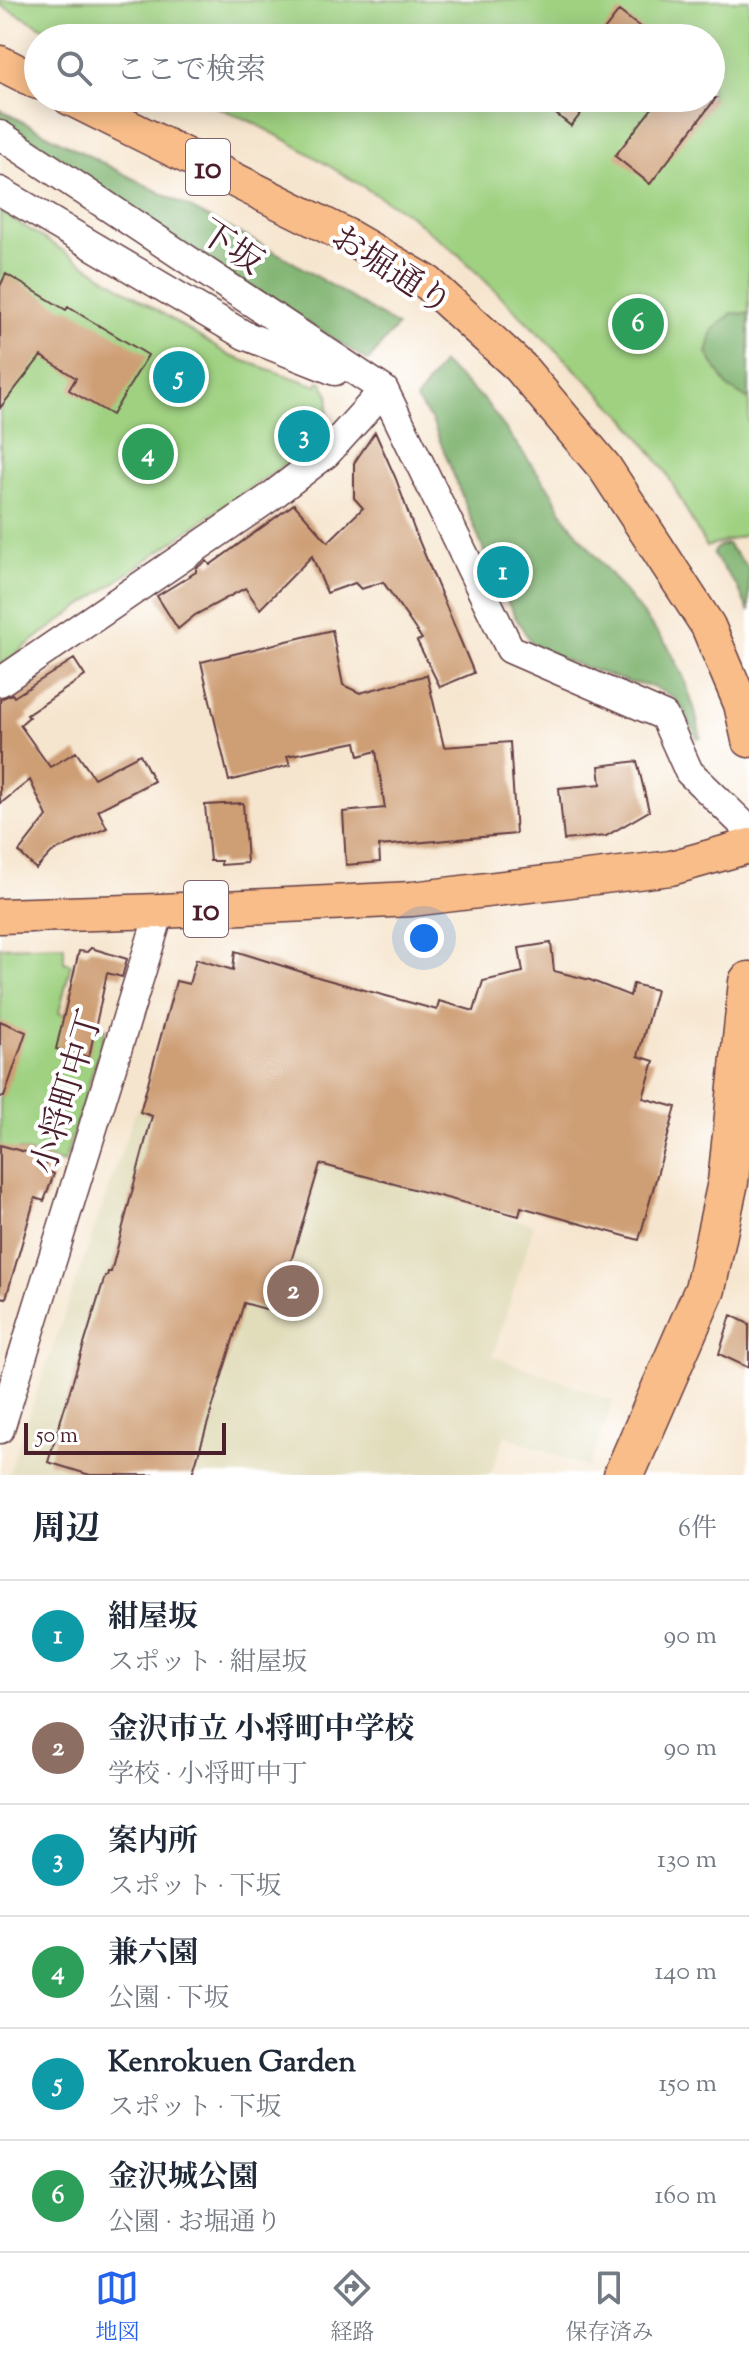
<!DOCTYPE html>
<html lang="ja">
<head>
<meta charset="utf-8">
<style>
  :root { --surface:#fff; --page:#f2f2f3; --text:#1f2937; --muted:#747a83; --line:#e0e1e3; --accent:#2563eb }
  body { margin:0; font-family:"Sorts Mill Goudy","Noto Serif JP",serif; background:var(--page); color:var(--text) }
  .scale { position:absolute; left:24px; bottom:20px; width:202px; box-sizing:border-box; padding-left:8px; border:4px solid #4a1f2b; border-top:0; font-size:22px; line-height:28px; white-space:nowrap; color:#4a1f2b; -webkit-text-stroke:6px #fff; paint-order:stroke }
  .you { position:absolute; left:424px; top:938px; width:28px; height:28px; margin:-20px; border:6px solid #fff; border-radius:50%; background:#1a73e8; box-shadow:0 0 0 12px #1a73e833 }
  .badge { display:grid; place-items:center; width:52px; height:52px; border-radius:50%; background:var(--accent); color:#fff; font-size:26px; font-weight:700 }
  .pin { position:absolute; translate:-50% -50%; border:4px solid #fff; box-shadow:0 2px 8px #0006 }
  .list { margin:0; padding:0; list-style:none }
  h2 { display:flex; justify-content:space-between; align-items:center; height:104px; margin:0; padding:0 32px; font-size:34px }
  h2 small { font-size:26px; font-weight:400; color:var(--muted) }
  .list li { display:grid; grid-template-columns:52px 1fr auto; gap:24px; align-items:center; box-sizing:border-box; height:112px; padding:0 32px; border-top:2px solid var(--line) }
  .list b { display:block; font-size:30px; white-space:nowrap }
  .list p { margin:0; font-size:26px; white-space:nowrap; color:var(--muted) }
  .list em { font-size:26px; font-style:normal; color:var(--muted) }
  .icon { flex:none; width:44px; height:44px; fill:none; stroke:currentColor; stroke-width:2; stroke-linecap:round; stroke-linejoin:round }
  .map { position:relative; flex:none; width:749px; height:1475px; overflow:hidden }
  .search { position:absolute; background:var(--surface); box-shadow:0 4px 20px #0003; left:24px; right:24px; top:24px; height:88px; display:flex; align-items:center; gap:20px; box-sizing:border-box; padding:0 28px; border-radius:44px; color:var(--muted); font-size:30px }
  .sheet { height:776px; background:var(--surface) }
  nav { display:flex; justify-content:space-around; align-items:center; box-sizing:border-box; height:112px; border-top:2px solid var(--line); background:var(--surface); font-size:22px; color:var(--muted) }
  nav a { display:grid; justify-items:center; gap:4px }
  nav .on { color:var(--accent) }
  .map>svg:first-child { display:block }
  .built { fill:#e1dcba }
  .green { fill:#9fd181; stroke:#747856; stroke-width:2 }
  .forest { fill:#7fb36f; stroke:#64694d; stroke-width:2 }
  .building { fill:#ce9e74 }
  .lines { fill:none; stroke-linecap:round; stroke-linejoin:round }
  .minor-casing { stroke:#643d43; stroke-width:31 }
  .major-casing { stroke:#643d43; stroke-width:37 }
  .highway-casing { stroke:#643d43; stroke-width:43 }
  .minor { stroke:#fff; stroke-width:28 }
  .major { stroke:#f8bd89; stroke-width:34 }
  .highway { stroke:#f8bd89; stroke-width:40 }
  .labels { text-anchor:middle; stroke-width:8; stroke-linejoin:round; paint-order:stroke }
  .shield { fill:#fff; stroke:#80626b; stroke-width:2 }
  .shield-label { font-size:32px; font-weight:bold; fill:#4a1f2b }
  .street-label { font-size:34px; fill:#4a1f2b; stroke:#fff }
</style>
</head>
<body>
<div class="map">
<svg width="749" height="1475" viewBox="0 0 749 1475">
  <rect width="100%" height="100%" fill="#fff"/>
  <filter id="ink" filterUnits="userSpaceOnUse"><feTurbulence type="fractalNoise" baseFrequency=".0125" numOctaves="2"/><feDisplacementMap in="SourceGraphic" scale="16" xChannelSelector="R" yChannelSelector="G"/><feConvolveMatrix kernelMatrix="1 2 1 2 8 2 1 2 1" color-interpolation-filters="sRGB"/></filter>
  <filter id="wash" filterUnits="userSpaceOnUse"><feTurbulence type="fractalNoise" baseFrequency=".006" numOctaves="4" result="noise"/><feDisplacementMap in="SourceGraphic" scale="32" xChannelSelector="R" yChannelSelector="G"/><feGaussianBlur stdDeviation="1.8" result="paint"/><feColorMatrix in="noise" values="0 0 0 0 0 0 0 0 0 0 0 0 0 0 0 0 0 1.4 0 .05"/><feComposite in="paint" operator="in"/></filter>
  <g filter="url(#wash)">
    <rect width="100%" height="100%" fill="#f6e5ce"/>
    <!-- built -->
    <path class="built" d="M137 1107 534 1225 493 1356 614 1401 588 1469 505 1435 490 1475H8Z"/>
    <!-- green -->
    <path class="green" d="M0 0H749V534L706 547 666 472 626 419 459 255 408 214 288 141 250 121 196 98H711V38H63L0 5Z
      M0 211 230 356 317 386 319 381 322 382 329 395 327 419 322 434 271 474 235 498 43 633 0 666Z
      M64 945V962L71 964 59 1013 106 1029 64 1163 19 1150 0 1195V947Z"/>
    <!-- forest -->
    <path class="forest" d="M0 110 283 256 397 326 368 361 296 315 220 272 0 126Z
      M732 313 749 314V400L728 387 707 353 713 330Z
      M442 363 485 401 551 491 566 519 668 646 683 676 695 711 701 738H697L684 710 672 696 651 686 628 682 564 660 533 645 517 620 494 576 432 421 416 400Z
      M727 544 749 569V612L738 588 713 555C714 548 721 545 727 544Z"/>
    <g id="blocks">
      <!-- building -->
      <path class="building" d="M619 11 654 38H598Z
        M536 98H593L571 126Z
        M660 98H716L650 184 615 156Z
        M6 274 66 310 68 307 148 355 112 415 69 390 76 378 41 356 0 408V286Z
        M375 432 396 479 414 529 474 673 440 687 417 641 422 639 383 582 361 589 355 583 327 593 312 556 260 609 245 588 195 615 178 629 157 596 196 572V568L207 561 210 565 294 504 328 542 363 508 354 498V463Z
        M332 630 343 685 360 693 427 675 444 747 510 742 516 834 379 846 380 862 346 865 343 812 385 808 376 751 359 756 356 742 287 756 290 765 229 781 201 662Z
        M74 659 85 676 27 715 29 717 20 725 50 767 76 752 94 778 140 754 154 781 98 810 107 828 52 852 36 869 19 852 47 816 30 780 0 804V699L12 694 14 697Z
        M637 761 649 811 606 836 564 840 559 788 601 784 599 766Z
        M243 803 247 863 221 865V861H210L205 805Z
        M551 943 554 971 590 980 630 996 633 984 656 990 638 1056 654 1061 643 1098 676 1107 639 1240 521 1207 519 1216 492 1209 491 1210 320 1164 276 1312 244 1303 192 1475H90L48 1462 105 1276H107L108 1272H111L152 1116 140 1112 176 981 189 984 196 959 233 970 235 951 321 978 437 1010 439 1001 474 1011 483 981 523 972 519 948Z
        M91 948 127 959 122 977 107 973 89 1057 56 1049 79 951 87 952Z
        M0 1021 26 1032 4 1097H0Z
        M0 1145 47 1158 44 1169 54 1174 44 1201 35 1198 6 1298 0 1297Z
        M731 1315 749 1324V1368L719 1354Z"/>
    </g>
  </g>
  <g filter="url(#ink)">
    <use href="#blocks" fill-opacity="0" stroke="#643d43" stroke-width="2"/>
    <g class="lines">
      <defs>
        <path id="minor" d="M0 135 384 390
          M0 191 244 335 335 371
          M384 390 510 649 664 716 689 772 749 830
          M0 682 269 498 326 454 384 390
          M0 1429 160 911"/>
        <path id="major" d="M0 63 38 82
          M70 98 347 236 428 283 520 367 605 468 708 626 741 704 749 740
          M0 916 160 911 412 899 671 868 749 846"/>
        <path id="highway" d="M624 1475 705 1289 728 1182 749 982"/>
      </defs>
      <!-- minor casing -->
      <use href="#minor" class="minor-casing"/>
      <!-- major casing -->
      <use href="#major" class="major-casing"/>
      <!-- highway casing -->
      <use href="#highway" class="highway-casing"/>
      <!-- minor -->
      <use href="#minor" class="minor"/>
      <!-- major -->
      <use href="#major" class="major"/>
      <!-- highway -->
      <use href="#highway" class="highway"/>
    </g>
  </g>
  <g class="labels">
    <!-- shield labels -->
    <g class="shield">
      <rect x="186" y="139" width="44" height="56" rx="6"/>
      <rect x="184" y="881" width="44" height="56" rx="6"/>
    </g>
    <g class="shield-label">
      <text x="208" y="178">10</text>
      <text x="206" y="920">10</text>
    </g>
    <!-- street labels -->
    <g class="street-label">
      <text transform="translate(232 246) rotate(34)" y="12">下坂</text>
      <text transform="translate(392 269) rotate(33)" y="12">お堀通り</text>
      <text transform="translate(66 1091) rotate(-73)" y="12">小将町中丁</text>
    </g>
  </g>
</svg>
<div class="scale">50 m</div>
<div class="you"></div>
<div class="pin badge" style="left:503px;top:572px;background:#0f9aa8">1</div>
<div class="pin badge" style="left:293px;top:1291px;background:#8d6e63">2</div>
<div class="pin badge" style="left:304px;top:436px;background:#0f9aa8">3</div>
<div class="pin badge" style="left:148px;top:454px;background:#2e9e5b">4</div>
<div class="pin badge" style="left:179px;top:377px;background:#0f9aa8">5</div>
<div class="pin badge" style="left:638px;top:324px;background:#2e9e5b">6</div>
<div class="search"><svg class="icon" aria-label="search" viewBox="0 0 24 24"><circle cx="10" cy="10" r="6"/><path d="M15 15l6 6"/></svg>ここで検索</div>
</div>
<section class="sheet">
<h2>周辺<small>6件</small></h2>
<ul class="list">
<li><span class="badge" style="background:#0f9aa8">1</span><div><b>紺屋坂</b><p>スポット · 紺屋坂</p></div><em>90 m</em></li>
<li><span class="badge" style="background:#8d6e63">2</span><div><b>金沢市立 小将町中学校</b><p>学校 · 小将町中丁</p></div><em>90 m</em></li>
<li><span class="badge" style="background:#0f9aa8">3</span><div><b>案内所</b><p>スポット · 下坂</p></div><em>130 m</em></li>
<li><span class="badge" style="background:#2e9e5b">4</span><div><b>兼六園</b><p>公園 · 下坂</p></div><em>140 m</em></li>
<li><span class="badge" style="background:#0f9aa8">5</span><div><b>Kenrokuen Garden</b><p>スポット · 下坂</p></div><em>150 m</em></li>
<li><span class="badge" style="background:#2e9e5b">6</span><div><b>金沢城公園</b><p>公園 · お堀通り</p></div><em>160 m</em></li>
</ul>
</section>
<nav>
<a class="on"><svg class="icon" aria-label="map" viewBox="0 0 24 24"><path d="M3 6l6-2 6 2 6-2v14l-6 2-6-2-6 2zM9 4v14M15 6v14"/></svg>地図</a>
<a><svg class="icon" aria-label="directions" viewBox="0 0 24 24"><path d="M12 3l9 9-9 9-9-9zM9 14v-3h6M13 9l2 2-2 2"/></svg>経路</a>
<a><svg class="icon" aria-label="saved" viewBox="0 0 24 24"><path d="M7 4h10v16l-5-4-5 4z"/></svg>保存済み</a>
</nav>
</body>
</html>
